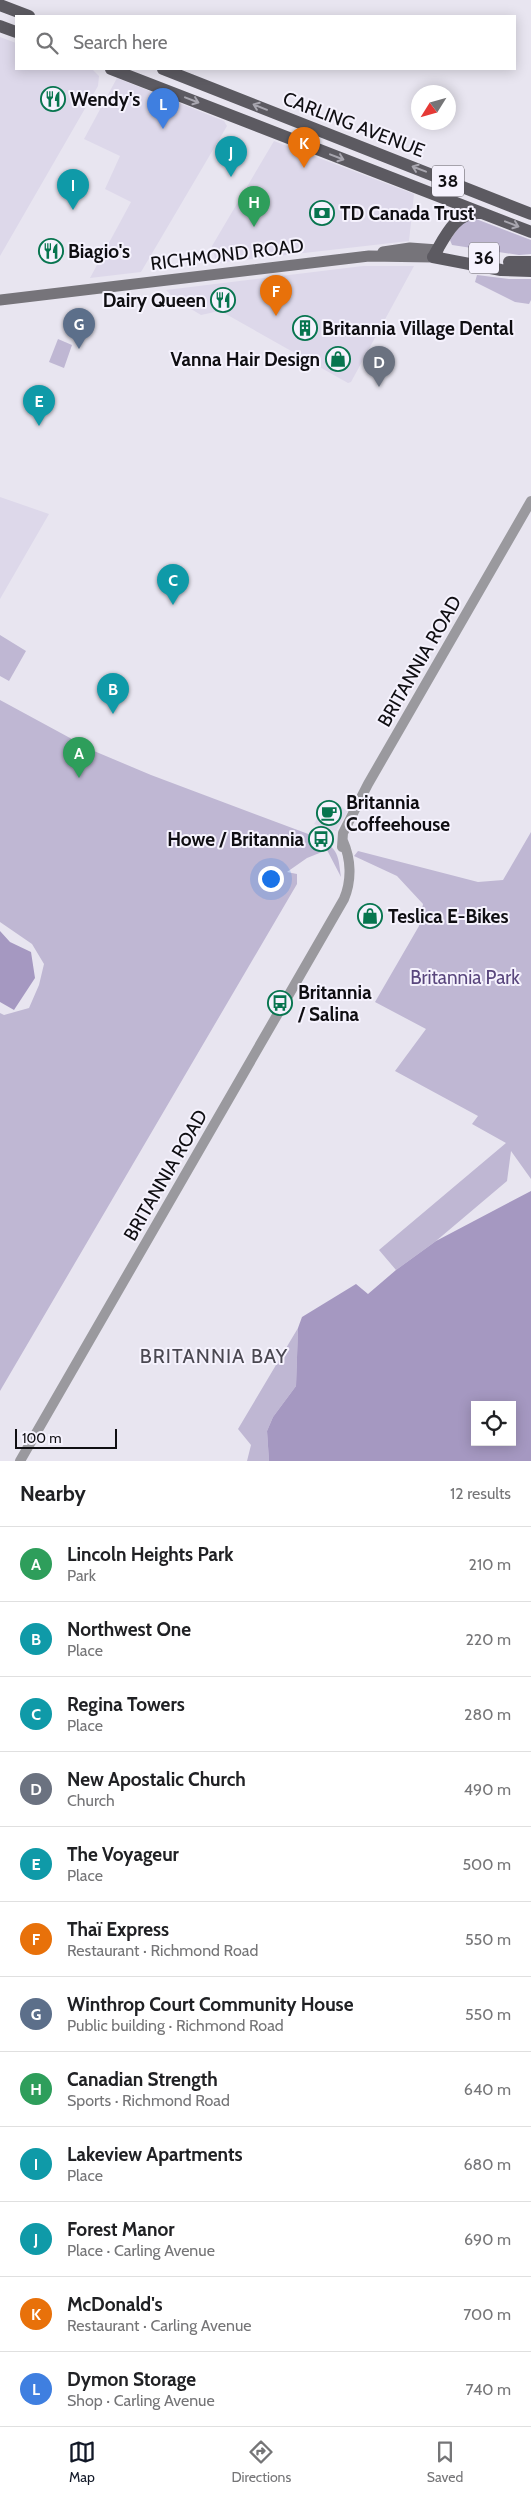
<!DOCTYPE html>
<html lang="en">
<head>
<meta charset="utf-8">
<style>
  :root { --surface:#fff; --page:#f2f2f2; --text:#202124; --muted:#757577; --line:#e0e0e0; --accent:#111827 }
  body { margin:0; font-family:Cabin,sans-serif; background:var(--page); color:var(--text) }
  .controls { position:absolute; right:15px; bottom:15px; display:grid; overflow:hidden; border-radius:0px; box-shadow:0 2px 12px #0003 }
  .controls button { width:45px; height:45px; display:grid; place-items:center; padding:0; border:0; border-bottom:1px solid var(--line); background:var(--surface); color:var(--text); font:25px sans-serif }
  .compass { position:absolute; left:411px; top:85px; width:45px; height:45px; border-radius:50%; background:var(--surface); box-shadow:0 2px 12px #0003; rotate:233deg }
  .scale { position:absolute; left:15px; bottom:12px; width:102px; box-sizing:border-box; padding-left:5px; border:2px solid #0f0e12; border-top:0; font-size:14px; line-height:18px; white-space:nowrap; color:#0f0e12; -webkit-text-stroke:4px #f5f2fd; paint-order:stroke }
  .you { position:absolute; left:270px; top:878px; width:18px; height:18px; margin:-12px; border:4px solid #fff; border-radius:50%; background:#1a73e8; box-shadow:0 0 0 8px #1a73e833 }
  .badge { display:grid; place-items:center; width:32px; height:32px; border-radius:50%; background:var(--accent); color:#fff; font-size:16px; font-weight:700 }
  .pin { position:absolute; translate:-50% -41px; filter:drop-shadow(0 1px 2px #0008) }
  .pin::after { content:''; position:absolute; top:26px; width:18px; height:15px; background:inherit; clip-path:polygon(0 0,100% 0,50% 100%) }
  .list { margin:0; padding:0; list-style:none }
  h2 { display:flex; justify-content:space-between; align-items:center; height:65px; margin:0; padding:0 20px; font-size:21px }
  h2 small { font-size:16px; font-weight:400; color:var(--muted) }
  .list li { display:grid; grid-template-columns:32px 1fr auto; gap:15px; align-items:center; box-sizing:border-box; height:75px; padding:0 20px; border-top:1px solid var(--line) }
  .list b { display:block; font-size:19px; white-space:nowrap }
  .list p { margin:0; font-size:16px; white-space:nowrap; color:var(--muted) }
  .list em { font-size:16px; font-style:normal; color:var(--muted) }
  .icon { flex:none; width:28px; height:28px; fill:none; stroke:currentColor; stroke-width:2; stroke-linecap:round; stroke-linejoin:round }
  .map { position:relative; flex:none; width:531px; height:1461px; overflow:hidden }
  .search { position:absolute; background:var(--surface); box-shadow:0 2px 12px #0003; left:15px; right:15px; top:15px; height:55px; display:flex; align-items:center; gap:12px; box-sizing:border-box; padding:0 18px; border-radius:0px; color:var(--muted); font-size:19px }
  .sheet { height:965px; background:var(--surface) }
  nav { display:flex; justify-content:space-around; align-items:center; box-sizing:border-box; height:70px; border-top:1px solid var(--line); background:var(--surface); font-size:14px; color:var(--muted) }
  nav a { display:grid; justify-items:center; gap:2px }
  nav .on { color:var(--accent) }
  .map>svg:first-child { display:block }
  .built { fill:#ddd8ea }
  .green { fill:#bfb7d3 }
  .water { fill:#a598c1; fill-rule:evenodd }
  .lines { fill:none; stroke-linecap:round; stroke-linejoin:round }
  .tertiary { stroke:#9a999e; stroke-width:10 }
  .secondary { stroke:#76747a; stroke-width:11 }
  .primary { stroke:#5c5a61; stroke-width:12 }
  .oneway { stroke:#a8a6af }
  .labels { text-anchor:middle; stroke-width:4; stroke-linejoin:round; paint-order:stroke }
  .shield { fill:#f5f2fd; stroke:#545258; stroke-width:1 }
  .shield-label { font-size:18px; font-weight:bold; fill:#0f0e12 }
  .poi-label { font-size:19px; font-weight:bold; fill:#0f0e12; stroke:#f5f2fd; text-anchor:start }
  .street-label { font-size:19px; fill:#0f0e12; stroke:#f5f2fd }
  .park-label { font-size:19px; fill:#59467d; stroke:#f5f2fd }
  .neighbourhood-label { font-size:20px; letter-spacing:1px; fill:#4a4851; stroke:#f5f2fd }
</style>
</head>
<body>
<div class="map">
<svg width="531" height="1461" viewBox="0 0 531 1461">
  <rect width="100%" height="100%" fill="#e8e5f0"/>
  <!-- built -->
  <path class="built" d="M0 37 16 43V69H92L99 76 98 86 0 256Z
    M117 78 224 121 227 126 141 272 90 278 131 202 105 189 120 156 84 139Z
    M274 141 414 194 409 241 216 263 212 246Z
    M363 266H414L351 382 348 383 224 313 219 311 201 315 176 300 166 290Z
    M0 497 49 514 0 599Z
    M329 799 348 811 336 831 314 824Z"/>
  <!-- green -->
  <path class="green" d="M476 219 531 240V254L519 255 452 245 450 240 462 222Z
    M477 275 509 279H531V300L529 304 515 302 475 282Z
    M58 339 72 345 64 368 49 362Z
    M0 635 26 651 9 681 0 676Z
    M0 700 94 751 151 775 319 838C339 850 338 855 341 877L327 850 307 858 287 872 297 874V884L0 1391V1013L4 1015 29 1008 39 985 44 964 32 944 0 922Z
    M531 832V1179L511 1151 507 1181 436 1241 396 1270 379 1250 506 1143 472 1124 478 1116 395 1071 426 1029 375 1002 419 926 423 904 397 876 354 856 358 851 478 882 503 880Z
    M298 1328 296 1386 273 1417 267 1431 269 1461H247L251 1445 238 1429Z"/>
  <!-- water -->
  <path class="water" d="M0 931 10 942 31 952 35 978 14 1010 0 1002Z
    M531 1191V1461H269L267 1431 273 1417 296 1386 298 1328 302 1317 356 1284 368 1294 396 1270 436 1241ZM475 1405H512V1442H475Z"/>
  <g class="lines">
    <!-- tertiary -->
    <path class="tertiary" d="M342 847 343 833 368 784 531 501
      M20 1461 344 899C352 880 351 859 343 841"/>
    <!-- secondary -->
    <path class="secondary" d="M383 252 410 248 438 250
      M0 300 369 256 433 257"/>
    <!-- primary -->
    <path class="primary" d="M0 5 29 16
      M0 26 16 32
      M111 69 531 232
      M163 69 531 214
      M480 213C455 211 444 239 433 257L501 270 531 271
      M509 262H531"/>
  </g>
  <!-- one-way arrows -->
  <defs><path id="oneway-shaft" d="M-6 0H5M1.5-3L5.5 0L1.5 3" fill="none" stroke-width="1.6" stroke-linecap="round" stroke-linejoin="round" transform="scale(1.25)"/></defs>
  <g class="oneway">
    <use href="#oneway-shaft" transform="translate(192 100) rotate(21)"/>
    <use href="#oneway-shaft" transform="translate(260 107) rotate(-158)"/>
    <use href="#oneway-shaft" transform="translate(337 157) rotate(21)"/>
    <use href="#oneway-shaft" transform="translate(419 169) rotate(-159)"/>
    <use href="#oneway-shaft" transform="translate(512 224) rotate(21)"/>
  </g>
  <!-- icons -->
  <defs>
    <symbol id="restaurant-ring" viewBox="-11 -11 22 22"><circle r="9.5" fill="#f5f2fd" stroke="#07754f" stroke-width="1.5"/><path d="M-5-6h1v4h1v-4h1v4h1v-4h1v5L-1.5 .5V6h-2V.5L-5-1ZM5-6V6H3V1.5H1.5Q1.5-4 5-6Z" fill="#07754f"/></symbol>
    <symbol id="bank-ring" viewBox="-11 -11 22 22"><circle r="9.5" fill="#f5f2fd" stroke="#07754f" stroke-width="1.5"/><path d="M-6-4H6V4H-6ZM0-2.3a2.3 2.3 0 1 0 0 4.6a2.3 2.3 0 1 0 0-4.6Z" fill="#07754f"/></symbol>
    <symbol id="building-ring" viewBox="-11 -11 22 22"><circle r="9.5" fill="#f5f2fd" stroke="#07754f" stroke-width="1.5"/><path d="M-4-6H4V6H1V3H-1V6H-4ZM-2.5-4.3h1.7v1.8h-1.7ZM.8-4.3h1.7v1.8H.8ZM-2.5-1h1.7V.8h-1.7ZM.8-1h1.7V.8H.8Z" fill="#07754f"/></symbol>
    <symbol id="shop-ring" viewBox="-11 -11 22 22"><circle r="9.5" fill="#f5f2fd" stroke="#07754f" stroke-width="1.5"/><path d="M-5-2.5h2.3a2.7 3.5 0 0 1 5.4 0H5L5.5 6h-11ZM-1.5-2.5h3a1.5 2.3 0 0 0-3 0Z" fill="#07754f"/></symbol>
    <symbol id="cafe-ring" viewBox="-11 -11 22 22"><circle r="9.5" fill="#f5f2fd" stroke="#07754f" stroke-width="1.5"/><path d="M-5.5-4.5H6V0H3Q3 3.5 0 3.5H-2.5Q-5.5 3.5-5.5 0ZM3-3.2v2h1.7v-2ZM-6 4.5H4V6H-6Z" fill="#07754f"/></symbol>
    <symbol id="bus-ring" viewBox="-11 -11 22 22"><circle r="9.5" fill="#f5f2fd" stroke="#07754f" stroke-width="1.5"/><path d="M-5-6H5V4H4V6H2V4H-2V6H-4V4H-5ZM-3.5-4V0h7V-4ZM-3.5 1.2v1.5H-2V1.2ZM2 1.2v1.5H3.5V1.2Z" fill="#07754f"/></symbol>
  </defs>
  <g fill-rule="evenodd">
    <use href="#restaurant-ring" x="39" y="85" width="28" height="28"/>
    <use href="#bank-ring" x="308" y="199" width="28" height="28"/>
    <use href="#restaurant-ring" x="37" y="237" width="28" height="28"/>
    <use href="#restaurant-ring" x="209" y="286" width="28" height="28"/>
    <use href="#building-ring" x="291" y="314" width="28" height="28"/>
    <use href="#shop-ring" x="324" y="345" width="28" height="28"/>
    <use href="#cafe-ring" x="315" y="799" width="28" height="28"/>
    <use href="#bus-ring" x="307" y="825" width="28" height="28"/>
    <use href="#shop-ring" x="356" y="902" width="28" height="28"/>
    <use href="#bus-ring" x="266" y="989" width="28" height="28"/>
  </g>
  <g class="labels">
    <!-- shield labels -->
    <g class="shield">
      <rect x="432" y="165.5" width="32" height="31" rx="4"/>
      <rect x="469" y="242.5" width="30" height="31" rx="4"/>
    </g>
    <g class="shield-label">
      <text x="448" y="187">38</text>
      <text x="484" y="264">36</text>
    </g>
    <!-- poi labels -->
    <g class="poi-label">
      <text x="70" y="106">Wendy's</text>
      <text x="340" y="220">TD Canada Trust</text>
      <text x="68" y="258">Biagio's</text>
      <text x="206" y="307" text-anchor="end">Dairy Queen</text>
      <text x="322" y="335">Britannia Village Dental</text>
      <text x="320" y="366" text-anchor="end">Vanna Hair Design</text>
      <text x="346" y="809">Britannia<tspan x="346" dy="22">Coffeehouse</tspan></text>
      <text x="304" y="846" text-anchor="end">Howe / Britannia</text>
      <text x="388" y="923">Teslica E-Bikes</text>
      <text x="298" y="999">Britannia<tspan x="298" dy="22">/ Salina</tspan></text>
    </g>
    <!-- street labels -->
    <g class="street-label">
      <text transform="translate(354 124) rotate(21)" y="7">CARLING AVENUE</text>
      <text transform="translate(227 254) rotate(-7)" y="7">RICHMOND ROAD</text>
      <text transform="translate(419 661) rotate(-60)" y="7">BRITANNIA ROAD</text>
      <text transform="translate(165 1175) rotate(-60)" y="7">BRITANNIA ROAD</text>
    </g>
    <!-- park labels -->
    <g class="park-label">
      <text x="465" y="984">Britannia Park</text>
    </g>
    <!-- neighbourhood labels -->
    <g class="neighbourhood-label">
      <text x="214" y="1363">BRITANNIA BAY</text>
    </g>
  </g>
</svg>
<div class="controls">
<button><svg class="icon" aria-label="locate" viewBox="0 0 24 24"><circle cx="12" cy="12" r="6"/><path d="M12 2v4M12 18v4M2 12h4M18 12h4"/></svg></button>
</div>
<svg class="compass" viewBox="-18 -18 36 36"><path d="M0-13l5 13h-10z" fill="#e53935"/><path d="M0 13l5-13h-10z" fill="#757577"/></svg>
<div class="scale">100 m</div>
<div class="you"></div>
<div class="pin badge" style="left:79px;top:778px;background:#2e9e5b">A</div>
<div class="pin badge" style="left:113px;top:714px;background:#0f9aa8">B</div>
<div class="pin badge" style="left:173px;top:605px;background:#0f9aa8">C</div>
<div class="pin badge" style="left:379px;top:387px;background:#6b7280">D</div>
<div class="pin badge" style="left:39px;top:426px;background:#0f9aa8">E</div>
<div class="pin badge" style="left:276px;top:316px;background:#e8710a">F</div>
<div class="pin badge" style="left:79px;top:349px;background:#5c6f8a">G</div>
<div class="pin badge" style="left:254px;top:227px;background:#2e9e5b">H</div>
<div class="pin badge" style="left:73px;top:210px;background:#0f9aa8">I</div>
<div class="pin badge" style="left:231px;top:177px;background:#0f9aa8">J</div>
<div class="pin badge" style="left:304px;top:168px;background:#e8710a">K</div>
<div class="pin badge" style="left:163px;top:129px;background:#3f7fe0">L</div>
<div class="search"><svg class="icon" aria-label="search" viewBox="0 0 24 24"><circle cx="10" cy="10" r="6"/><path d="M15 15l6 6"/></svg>Search here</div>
</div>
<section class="sheet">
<h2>Nearby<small>12 results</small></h2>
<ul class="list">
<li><span class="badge" style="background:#2e9e5b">A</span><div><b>Lincoln Heights Park</b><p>Park</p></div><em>210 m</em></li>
<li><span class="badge" style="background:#0f9aa8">B</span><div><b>Northwest One</b><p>Place</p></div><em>220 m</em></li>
<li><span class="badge" style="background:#0f9aa8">C</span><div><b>Regina Towers</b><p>Place</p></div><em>280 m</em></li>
<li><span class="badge" style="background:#6b7280">D</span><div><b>New Apostalic Church</b><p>Church</p></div><em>490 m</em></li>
<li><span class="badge" style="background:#0f9aa8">E</span><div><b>The Voyageur</b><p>Place</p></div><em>500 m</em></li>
<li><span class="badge" style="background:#e8710a">F</span><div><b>Thaï Express</b><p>Restaurant · Richmond Road</p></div><em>550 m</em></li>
<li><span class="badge" style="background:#5c6f8a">G</span><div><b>Winthrop Court Community House</b><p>Public building · Richmond Road</p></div><em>550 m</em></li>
<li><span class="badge" style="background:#2e9e5b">H</span><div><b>Canadian Strength</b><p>Sports · Richmond Road</p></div><em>640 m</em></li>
<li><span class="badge" style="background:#0f9aa8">I</span><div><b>Lakeview Apartments</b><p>Place</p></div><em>680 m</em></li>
<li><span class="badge" style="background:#0f9aa8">J</span><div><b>Forest Manor</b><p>Place · Carling Avenue</p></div><em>690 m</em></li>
<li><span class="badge" style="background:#e8710a">K</span><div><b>McDonald's</b><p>Restaurant · Carling Avenue</p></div><em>700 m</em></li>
<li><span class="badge" style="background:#3f7fe0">L</span><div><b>Dymon Storage</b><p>Shop · Carling Avenue</p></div><em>740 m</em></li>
</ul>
</section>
<nav>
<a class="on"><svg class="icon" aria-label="map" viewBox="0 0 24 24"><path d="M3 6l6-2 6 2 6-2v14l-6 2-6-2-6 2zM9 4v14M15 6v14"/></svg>Map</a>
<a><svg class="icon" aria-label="directions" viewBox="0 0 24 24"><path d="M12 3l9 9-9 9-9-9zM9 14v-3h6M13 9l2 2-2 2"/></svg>Directions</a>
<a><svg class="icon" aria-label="saved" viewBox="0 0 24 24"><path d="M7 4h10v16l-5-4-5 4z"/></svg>Saved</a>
</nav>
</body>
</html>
